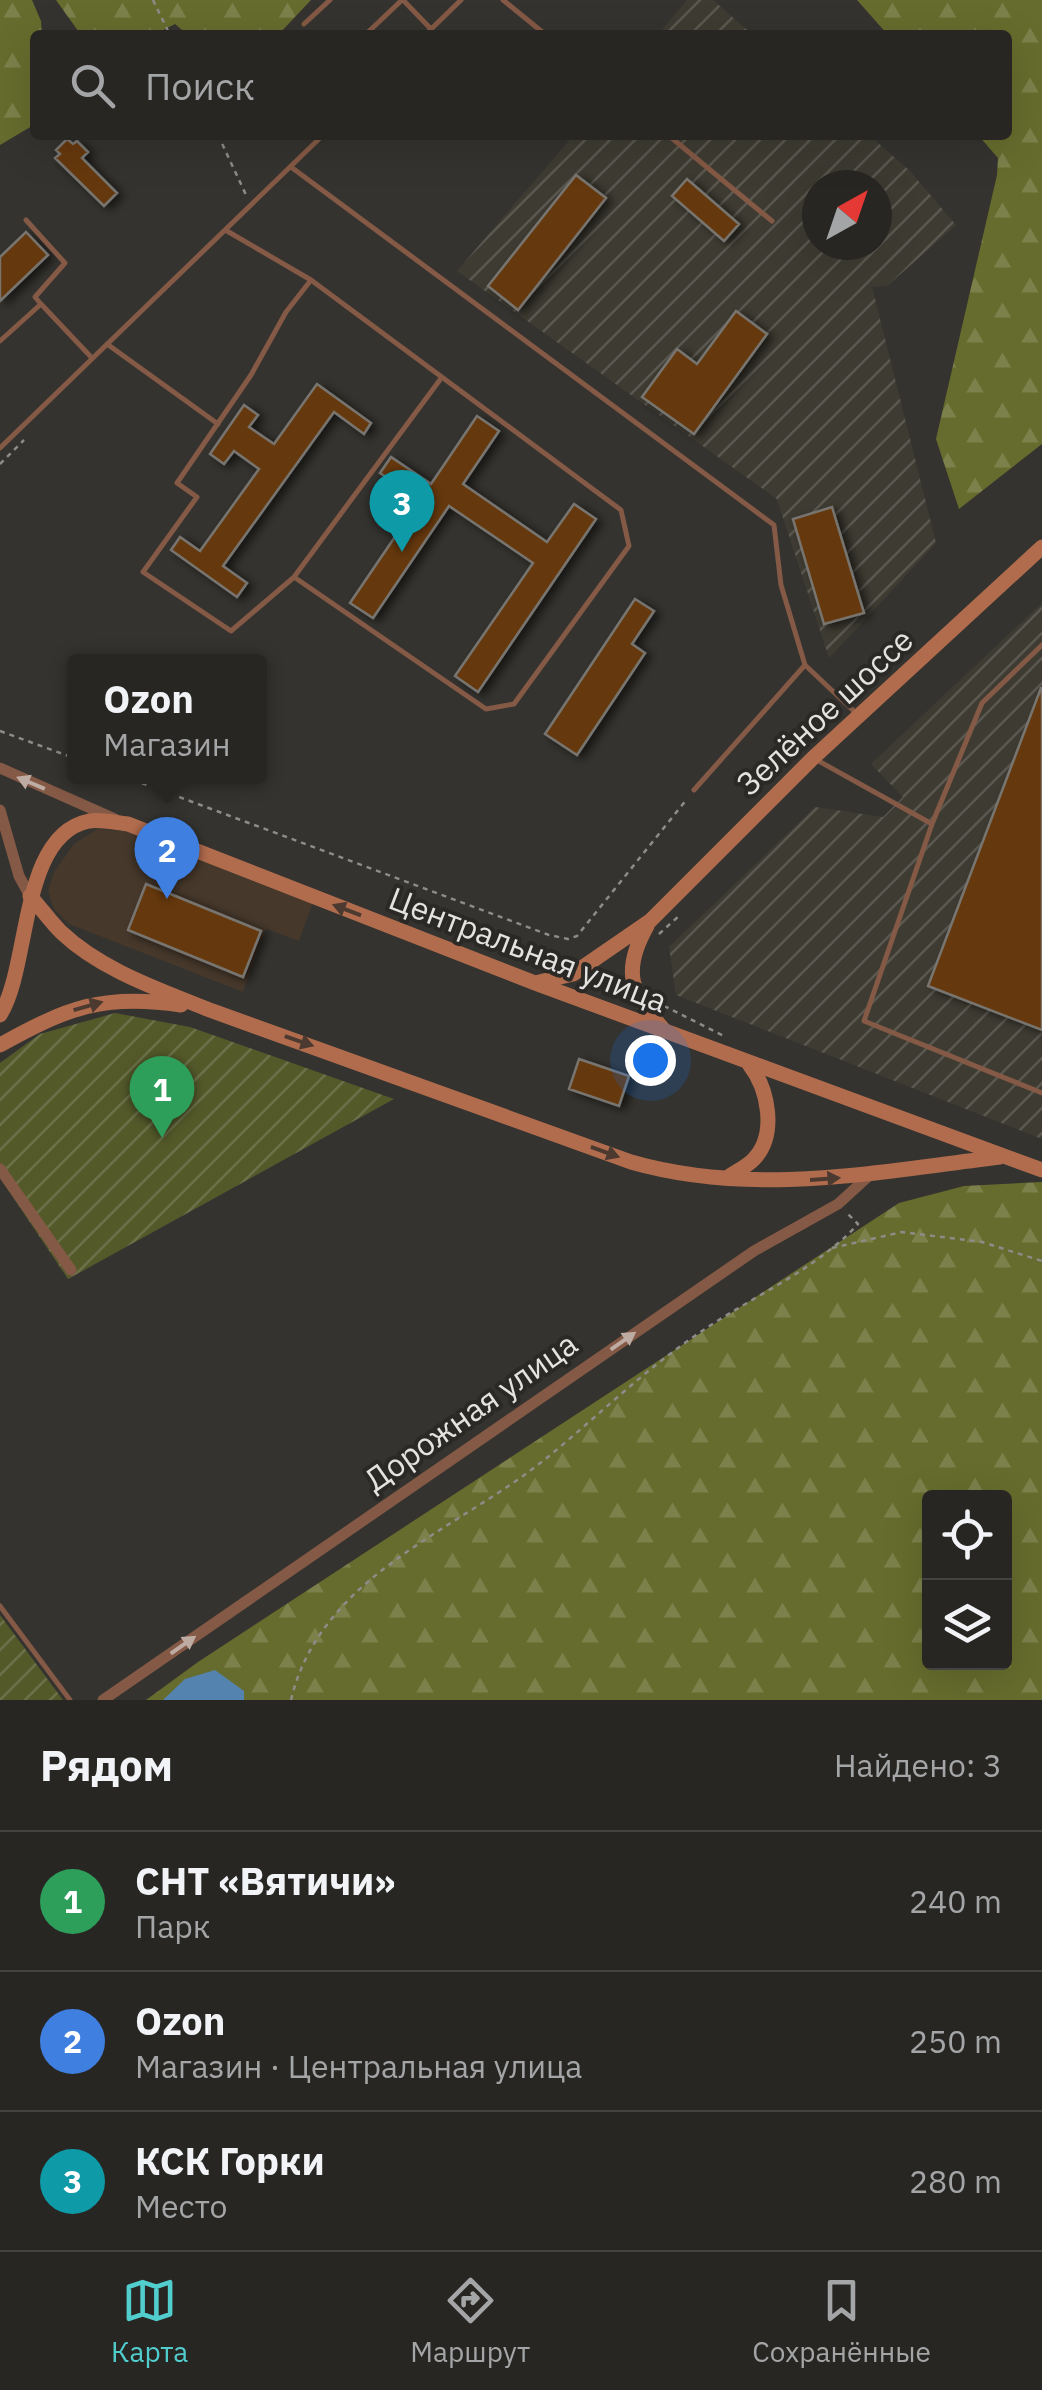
<!DOCTYPE html>
<html lang="ru">
<head>
<meta charset="utf-8">
<style>
  :root { --surface:#272623; --page:#333230; --text:#f1f3f6; --muted:#a4a5a6; --line:#434341; --accent:#52cdcd }
  body { margin:0; font-family:"IBM Plex Sans",sans-serif; background:var(--page); color:var(--text) }
  .controls { position:absolute; right:30px; bottom:30px; display:grid; overflow:hidden; border-radius:10px; box-shadow:0 10px 40px #0002 }
  .controls button { width:90px; height:90px; display:grid; place-items:center; padding:0; border:0; border-bottom:2px solid var(--line); background:var(--surface); color:var(--text); font:50px sans-serif }
  .compass { position:absolute; left:802px; top:170px; width:90px; height:90px; border-radius:50%; background:var(--surface); box-shadow:0 10px 40px #0002; rotate:40deg }
  .you { position:absolute; left:650px; top:1060px; width:35px; height:35px; margin:-25px; border:8px solid #fff; border-radius:50%; background:#1a73e8; box-shadow:0 0 0 15px #1a73e833 }
  .badge { display:grid; place-items:center; width:65px; height:65px; border-radius:50%; background:var(--accent); color:#fff; font-size:32px; font-weight:700 }
  .pin { position:absolute; translate:-50% -82px; filter:drop-shadow(0 2px 5px #0008) }
  .pin::after { content:''; position:absolute; top:52px; width:35px; height:30px; background:inherit; clip-path:polygon(0 0,100% 0,50% 100%) }
  .popup { position:absolute; left:67px; top:654px; width:200px; height:130px; box-sizing:border-box; display:grid; place-content:center; border-radius:10px; background:var(--surface); filter:drop-shadow(0 2px 8px #0005); font-size:32px; white-space:nowrap; color:var(--muted) }
  .popup b { font-size:38px; color:var(--text) }
  .popup::after { content:''; position:absolute; left:50%; top:100%; margin-left:-20px; border:20px solid transparent; border-top-color:var(--surface) }
  .list { margin:0; padding:0; list-style:none }
  h2 { display:flex; justify-content:space-between; align-items:center; height:130px; margin:0; padding:0 40px; font-size:42px }
  h2 small { font-size:32px; font-weight:400; color:var(--muted) }
  .list li { display:grid; grid-template-columns:65px 1fr auto; gap:30px; align-items:center; box-sizing:border-box; height:140px; padding:0 40px; border-top:2px solid var(--line) }
  .list b { display:block; font-size:38px; white-space:nowrap }
  .list p { margin:0; font-size:32px; white-space:nowrap; color:var(--muted) }
  .list em { font-size:32px; font-style:normal; color:var(--muted) }
  .icon { flex:none; width:55px; height:55px; fill:none; stroke:currentColor; stroke-width:2; stroke-linecap:round; stroke-linejoin:round }
  .map { position:relative; flex:none; width:1042px; height:1700px; overflow:hidden }
  .search { position:absolute; background:var(--surface); box-shadow:0 10px 40px #0002; left:30px; right:30px; top:30px; height:110px; display:flex; align-items:center; gap:25px; box-sizing:border-box; padding:0 35px; border-radius:10px; color:var(--muted); font-size:38px }
  .sheet { height:550px; background:var(--surface) }
  nav { display:flex; justify-content:space-around; align-items:center; box-sizing:border-box; height:140px; border-top:2px solid var(--line); background:var(--surface); font-size:28px; color:var(--muted) }
  nav a { display:grid; justify-items:center; gap:5px }
  nav .on { color:var(--accent) }
  .map>svg:first-child { display:block }
  .commercial { fill:#46382b }
  .industrial { fill:url(#industrial-furrows); fill-rule:evenodd }
  .forest { fill:url(#forest-firs); fill-rule:evenodd }
  .garden { fill:url(#garden-furrows) }
  .water { fill:#5583b0 }
  .building { fill:#663909; stroke:#787571; stroke-width:2.5; filter:url(#shadow) }
  .lines { fill:none; stroke-linecap:round; stroke-linejoin:round }
  .path { stroke:#8d8c89; stroke-width:2.5; stroke-dasharray:5 5; stroke-linecap:butt }
  .lane { stroke:#845945; stroke-width:5 }
  .street { stroke:#845945; stroke-width:11 }
  .secondary { stroke:#b16c4d; stroke-width:15 }
  .oneway { fill:#beaca3 }
  .oneway2 { fill:#4c3a30 }
  .labels { text-anchor:middle; stroke-width:8; stroke-linejoin:round; paint-order:stroke }
  .street-label { font-size:32px; fill:#e4e3e1; stroke:#2a2926 }
</style>
</head>
<body>
<div class="map">
<svg width="1042" height="1700" viewBox="0 0 1042 1700">
  <defs>
    <pattern id="industrial-furrows" width="10" height="10" patternUnits="userSpaceOnUse" patternTransform="scale(2.5)"><rect width="10" height="10" fill="#3e3c32"/><path d="M-1 1l2-2M0 10L10 0M9 11l2-2" fill="none" stroke="#5a584f"/></pattern>
    <pattern id="forest-firs" width="22" height="20" patternUnits="userSpaceOnUse" patternTransform="scale(2.5)"><rect width="22" height="20" fill="#666c2d"/><path d="M5 1l3.5 6h-7zM16 11l3.5 6h-7z" fill="#7c814b"/></pattern>
    <pattern id="garden-furrows" width="10" height="10" patternUnits="userSpaceOnUse" patternTransform="scale(2.5)"><rect width="10" height="10" fill="#54592a"/><path d="M-1 1l2-2M0 10L10 0M9 11l2-2" fill="none" stroke="#6c7149"/></pattern>
    <filter id="shadow"><feDropShadow dx="5.5" dy="3" stdDeviation="5" flood-color="#0009"/></filter>
  </defs>
  <rect width="100%" height="100%" fill="#34332f"/>
  <!-- commercial -->
  <path class="commercial" d="M97 829 125 831 313 902 299 941 266 929 243 992 69 924 54 909 48 891 54 872 74 844Z"/>
  <!-- industrial -->
  <path class="industrial" d="M687 0H713L753 35H658Z
    M574 135H869L909 170 956 225 887 286 872 287 936 543 829 658 777 499 457 271ZM817 185H877V245H817Z
    M1042 603V1139L676 995 669 947 815 807 883 817 903 797 871 764Z"/>
  <!-- forest -->
  <path class="forest" d="M0 0H32L41 21 42 35H35V56L30 66 32 126 0 145Z
    M56 0H311L278 35H188L175 24 154 35H81Z
    M857 0H1042V444L959 509 936 439 997 175 998 158 978 135H1007V35H888Z
    M1042 1182V1700H146L198 1662 899 1203 964 1186ZM930 1498H1004V1662H930Z"/>
  <!-- garden -->
  <path class="garden" d="M115 1013 190 1027 394 1099 68 1279 0 1178V1063L40 1034Z
    M0 1615 63 1700H0Z"/>
  <!-- water -->
  <path class="water" d="M215 1670 244 1691V1700H163L185 1679Z"/>
  <!-- building -->
  <path class="building" d="M67 139 73 144 77 141 88 152 82 158 117 193 104 206 55 158 60 154 56 150Z
    M576 175 606 198 518 310 488 286Z
    M687 179 739 224 724 241 672 196Z
    M26 232 48 255 0 301V257Z
    M736 311 767 334 694 434 642 397 677 349 697 364Z
    M317 384 371 423 364 434 334 412 223 566 247 583 237 597 171 550 180 537 200 551 259 469 234 451 224 464 210 454 244 405 258 415 249 427 274 444Z
    M477 416 499 431 463 484 547 542 574 504 596 519 478 692 455 676 533 563 449 506 373 618 350 603 420 500 380 473 391 457 431 484Z
    M832 507 864 613 824 624 793 519Z
    M635 599 654 611 632 644 645 653 577 755 545 734Z
    M1041 688H1042V1030L928 986Z
    M146 884 261 931 243 977 128 930Z
    M579 1059 629 1076 619 1106 569 1089Z"/>
  <g class="lines">
    <!-- path -->
    <path class="path" d="M153 0 170 35
      M218 135 247 197
      M0 464 24 440
      M0 731 74 758
      M123 776 549 935 568 939 577 936 687 799
      M659 934 680 915
      M664 1006 724 1036
      M832 1248 902 1232 982 1242 1042 1261
      M291 1700C320 1577 453 1532 543 1461 596 1418 645 1369 702 1331 753 1296 816 1270 858 1224L847 1213"/>
    <!-- lane -->
    <path class="lane" d="M403 0 431 29
      M503 0 546 35
      M304 24 330 0
      M365 35 402 0
      M425 35 461 0
      M668 135 772 221
      M291 167 774 525 781 585 805 665 857 714
      M26 220 65 263 35 297 40 303
      M227 231 311 280 621 510 629 546 514 704 486 709 294 577 442 377
      M0 341 41 304 92 358
      M107 344 218 424
      M0 448 323 135
      M293 578 231 631 143 572 197 497 177 483 251 375 286 312 311 280
      M1042 645 982 703 932 824 864 1021 1042 1093
      M815 759 932 824
      M694 790 805 665
      M0 1606 70 1700"/>
    <!-- street -->
    <path class="street" d="M0 768 115 819
      M0 810 19 876 30 896
      M0 1169 71 1270
      M103 1700 754 1251 838 1204 872 1173"/>
    <!-- secondary -->
    <path class="secondary" d="M30 896C41 908 50 921 61 932 101 970 158 989 207 1009L631 1162C753 1197 877 1172 1000 1157
      M647 926C621 972 631 993 664 1030
      M535 983 573 974 650 921 813 758 1042 547
      M0 1015C31 966 19 835 89 821 101 819 116 823 128 824L535 983 1042 1170
      M0 1045C67 1008 103 993 181 1005
      M727 1178C735 1172 746 1167 753 1160 778 1135 768 1088 749 1064"/>
  </g>
  <!-- one-way arrows -->
  <defs><path id="oneway-solid" d="M-6-.8H1V-3.2L6.5 0L1 3.2V.8H-6Z" transform="scale(2.5)"/></defs>
  <g class="oneway">
    <use href="#oneway-solid" transform="translate(31 783) rotate(-157)"/>
    <use href="#oneway-solid" transform="translate(623 1341) rotate(-35)"/>
    <use href="#oneway-solid" transform="translate(183 1645) rotate(-35)"/>
  </g>
  <g class="oneway2">
    <use href="#oneway-solid" transform="translate(347 910) rotate(-159)"/>
    <use href="#oneway-solid" transform="translate(88 1006) rotate(-16)"/>
    <use href="#oneway-solid" transform="translate(299 1041) rotate(19)"/>
    <use href="#oneway-solid" transform="translate(605 1152) rotate(20)"/>
    <use href="#oneway-solid" transform="translate(825 1179) rotate(-4)"/>
  </g>
  <g class="labels">
    <!-- street labels -->
    <g class="street-label">
      <text transform="translate(825 712) rotate(-43)" y="11">Зелёное шоссе</text>
      <text transform="translate(528 950) rotate(21)" y="11">Центральная улица</text>
      <text transform="translate(471 1412) rotate(-35)" y="11">Дорожная улица</text>
    </g>
  </g>
</svg>
<div class="controls">
<button><svg class="icon" aria-label="locate" viewBox="0 0 24 24"><circle cx="12" cy="12" r="6"/><path d="M12 2v4M12 18v4M2 12h4M18 12h4"/></svg></button>
<button><svg class="icon" aria-label="layers" viewBox="0 0 24 24"><path d="M12 4l9 5-9 5-9-5zM3 14l9 5 9-5"/></svg></button>
</div>
<svg class="compass" viewBox="-18 -18 36 36"><path d="M0-13l5 13h-10z" fill="#e53935"/><path d="M0 13l5-13h-10z" fill="#a4a5a6"/></svg>
<div class="you"></div>
<div class="pin badge" style="left:162px;top:1138px;background:#2e9e5b">1</div>
<div class="pin badge" style="left:167px;top:899px;background:#3f7fe0">2</div>
<div class="popup"><b>Ozon</b>Магазин</div>
<div class="pin badge" style="left:402px;top:552px;background:#0f9aa8">3</div>
<div class="search"><svg class="icon" aria-label="search" viewBox="0 0 24 24"><circle cx="10" cy="10" r="6"/><path d="M15 15l6 6"/></svg>Поиск</div>
</div>
<section class="sheet">
<h2>Рядом<small>Найдено: 3</small></h2>
<ul class="list">
<li><span class="badge" style="background:#2e9e5b">1</span><div><b>СНТ «Вятичи»</b><p>Парк</p></div><em>240 m</em></li>
<li><span class="badge" style="background:#3f7fe0">2</span><div><b>Ozon</b><p>Магазин · Центральная улица</p></div><em>250 m</em></li>
<li><span class="badge" style="background:#0f9aa8">3</span><div><b>КСК Горки</b><p>Место</p></div><em>280 m</em></li>
</ul>
</section>
<nav>
<a class="on"><svg class="icon" aria-label="map" viewBox="0 0 24 24"><path d="M3 6l6-2 6 2 6-2v14l-6 2-6-2-6 2zM9 4v14M15 6v14"/></svg>Карта</a>
<a><svg class="icon" aria-label="directions" viewBox="0 0 24 24"><path d="M12 3l9 9-9 9-9-9zM9 14v-3h6M13 9l2 2-2 2"/></svg>Маршрут</a>
<a><svg class="icon" aria-label="saved" viewBox="0 0 24 24"><path d="M7 4h10v16l-5-4-5 4z"/></svg>Сохранённые</a>
</nav>
</body>
</html>
